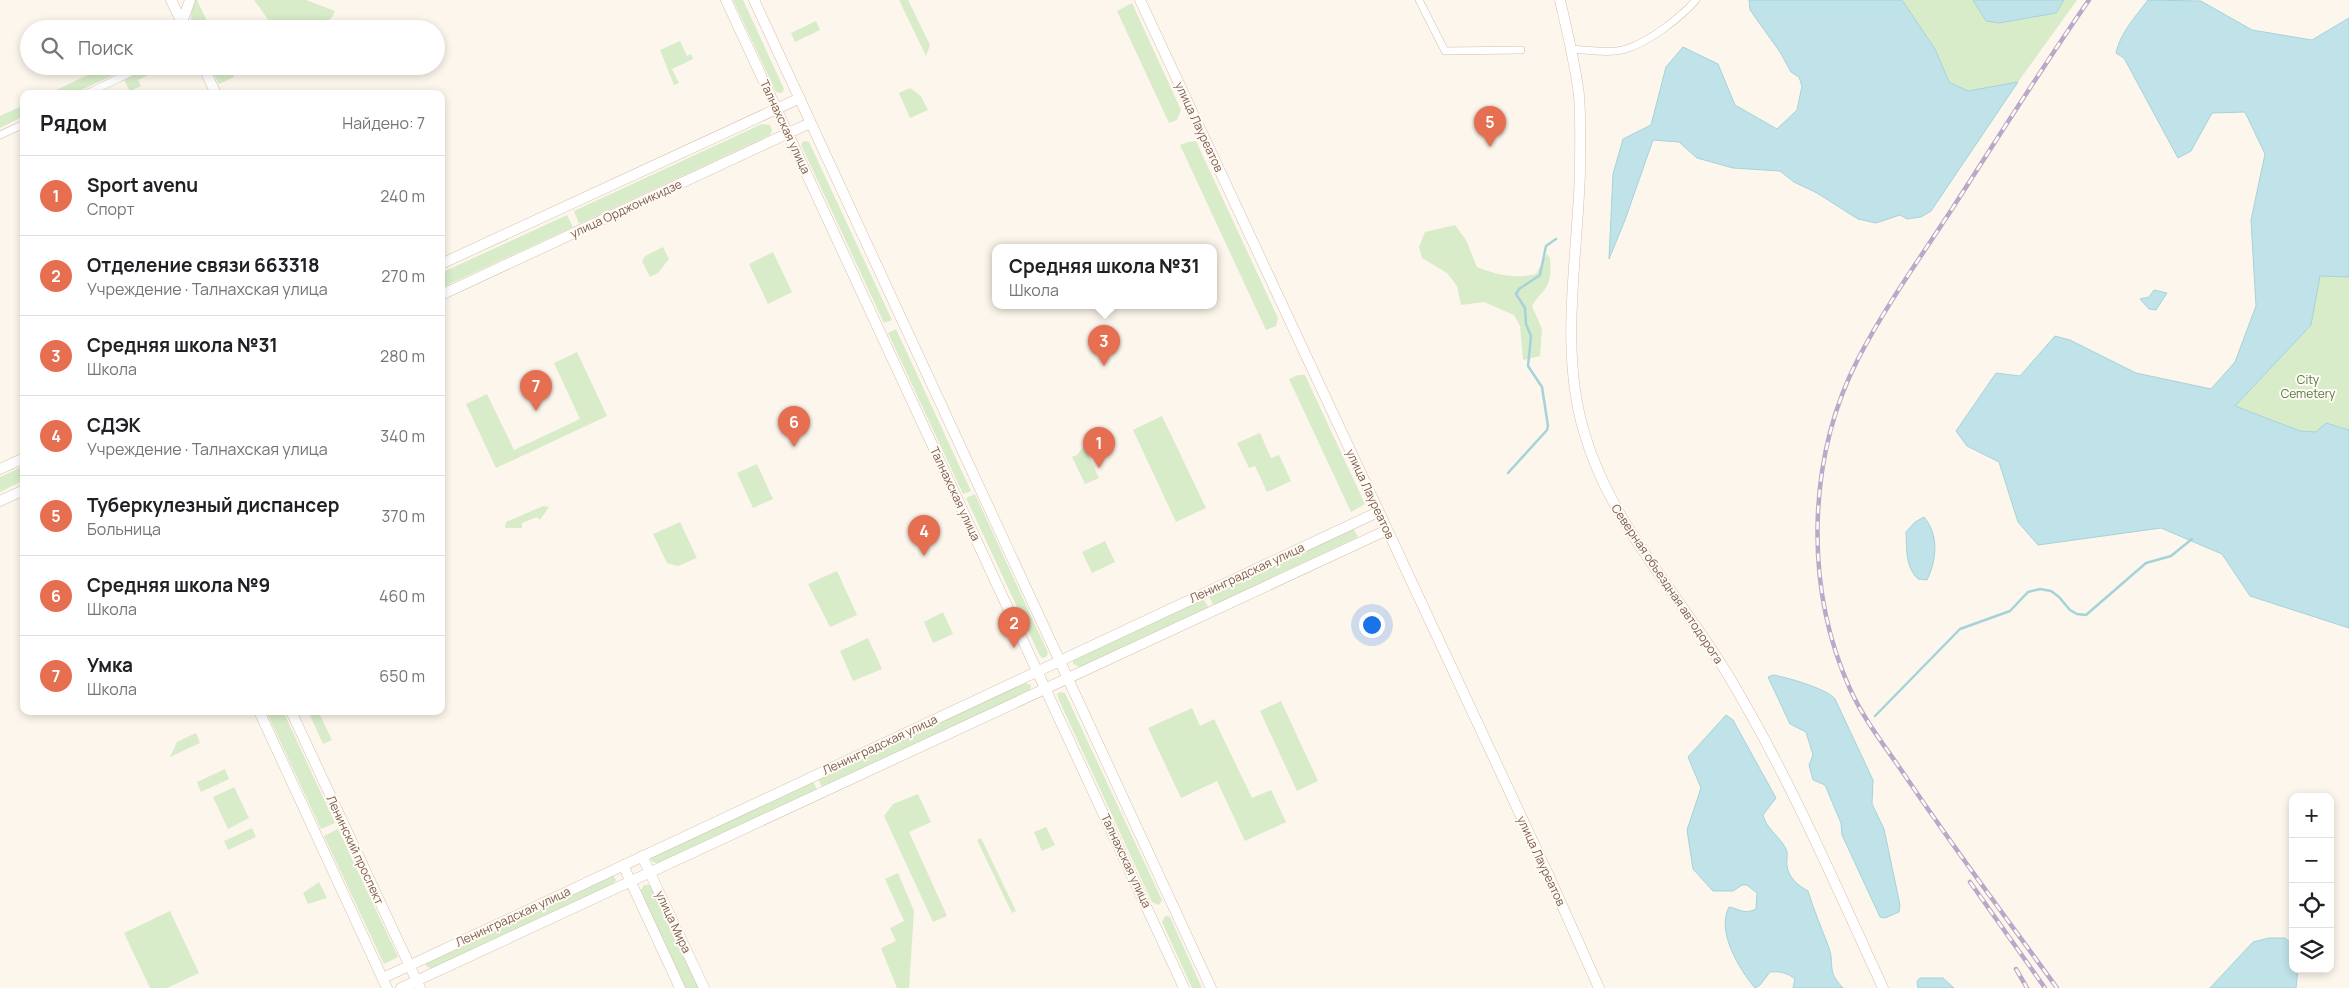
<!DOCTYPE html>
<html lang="ru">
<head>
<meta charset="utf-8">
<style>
  :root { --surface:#fff; --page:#f6f6f6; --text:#202124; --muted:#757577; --line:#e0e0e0; --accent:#e76f51 }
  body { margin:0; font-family:Manrope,sans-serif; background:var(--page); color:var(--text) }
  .controls { position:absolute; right:15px; bottom:15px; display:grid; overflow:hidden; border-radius:10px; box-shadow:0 2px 8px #0003 }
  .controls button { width:45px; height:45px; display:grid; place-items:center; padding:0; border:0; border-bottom:1px solid var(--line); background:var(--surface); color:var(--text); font:25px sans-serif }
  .you { position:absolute; left:1371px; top:624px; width:18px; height:18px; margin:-12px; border:4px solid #fff; border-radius:50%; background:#1a73e8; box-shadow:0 0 0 8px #1a73e833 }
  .badge { display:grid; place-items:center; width:32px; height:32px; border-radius:50%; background:var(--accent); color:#fff; font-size:16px; font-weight:700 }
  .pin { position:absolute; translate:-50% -41px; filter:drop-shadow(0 1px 2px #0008) }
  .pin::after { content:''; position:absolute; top:26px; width:18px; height:15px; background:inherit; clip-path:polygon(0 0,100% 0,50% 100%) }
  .popup { position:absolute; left:992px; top:244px; width:225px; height:65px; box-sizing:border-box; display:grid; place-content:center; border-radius:10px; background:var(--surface); filter:drop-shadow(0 1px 4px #0005); font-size:16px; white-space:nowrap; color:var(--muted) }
  .popup b { font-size:19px; color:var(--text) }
  .popup::after { content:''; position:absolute; left:50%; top:100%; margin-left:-10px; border:10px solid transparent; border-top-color:var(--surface) }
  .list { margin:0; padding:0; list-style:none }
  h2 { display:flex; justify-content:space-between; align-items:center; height:65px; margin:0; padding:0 20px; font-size:21px }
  h2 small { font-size:16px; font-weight:400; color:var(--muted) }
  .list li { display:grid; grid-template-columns:32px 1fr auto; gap:15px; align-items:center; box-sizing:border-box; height:80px; padding:0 20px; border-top:1px solid var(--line) }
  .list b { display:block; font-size:19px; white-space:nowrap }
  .list p { margin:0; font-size:16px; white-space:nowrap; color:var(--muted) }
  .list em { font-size:16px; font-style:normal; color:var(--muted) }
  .icon { flex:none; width:28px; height:28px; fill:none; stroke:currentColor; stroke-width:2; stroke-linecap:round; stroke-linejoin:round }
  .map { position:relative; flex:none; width:2349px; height:988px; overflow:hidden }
  .search { position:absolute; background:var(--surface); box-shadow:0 2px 8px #0003; left:20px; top:20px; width:425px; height:55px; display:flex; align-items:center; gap:12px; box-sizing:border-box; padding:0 18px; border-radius:28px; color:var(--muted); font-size:19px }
  .panel { position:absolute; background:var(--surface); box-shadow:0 2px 8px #0003; left:20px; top:90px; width:425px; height:625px; border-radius:10px }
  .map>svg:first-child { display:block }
  .green { fill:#d8ecc9 }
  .water { fill:#bfe3e8; stroke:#a5d3da }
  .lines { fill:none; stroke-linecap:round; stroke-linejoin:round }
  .stream { stroke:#a5d3da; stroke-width:2.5 }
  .street-casing { stroke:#d1beb0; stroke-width:8 }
  .secondary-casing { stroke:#d6c0b0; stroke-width:11 }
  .street { stroke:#fff; stroke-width:7 }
  .secondary { stroke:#fff; stroke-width:10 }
  .rail-casing { stroke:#b9a8c9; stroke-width:4.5 }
  .rail { stroke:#fffaf3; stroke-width:2.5; stroke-dasharray:8; stroke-linecap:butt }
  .labels { text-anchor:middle; stroke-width:4; stroke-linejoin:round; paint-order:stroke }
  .street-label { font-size:12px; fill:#7a5c4d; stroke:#fffaf3 }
  .park-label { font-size:12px; fill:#537a41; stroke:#fffaf3 }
</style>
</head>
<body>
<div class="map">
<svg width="2349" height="988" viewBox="0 0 2349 988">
  <rect width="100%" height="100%" fill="#fdf6ec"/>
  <!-- green -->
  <path class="green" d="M194 0H197L207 21 199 29H192L191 15Z
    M254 0H306L335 11C326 35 296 29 275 29Z
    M733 0H743L784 89 782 93 776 92Z
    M899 0H908L930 45 926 56Z
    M1902 0H1973L1986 21 2056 13 2064 0H2077L2018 82 1968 91 1949 82 1935 49Z
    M1132 3 1181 110 1177 120 1169 123 1117 11Z
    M816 21 820 30 795 42 791 33Z
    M680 41 687 56 691 54 693 59 672 69 679 83 674 85 660 50Z
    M107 66H132L73 94H48Z
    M153 66H167L138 80 141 86 130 91 124 80Z
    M210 66H229L234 77 219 84Z
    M910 88 921 96 928 110 910 118 899 93Z
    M24 105V116L0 128V116Z
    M762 124 770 125 772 130 770 135 579 224 574 211Z
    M804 141 809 142 892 320 884 323 802 147 801 144Z
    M1196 141 1278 318 1276 326 1266 330 1180 145 1188 142Z
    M567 215 573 227 441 288V273Z
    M1455 225 1466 240 1477 267C1497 275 1514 279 1536 274L1547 254 1550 258C1551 267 1551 278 1547 286 1543 293 1536 298 1532 306L1542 329 1540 356 1523 360 1520 326 1514 315 1484 302 1461 305 1457 286 1447 273 1422 258 1419 247 1425 232Z
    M663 247 669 259 658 273 650 277 642 261 645 256Z
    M773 252 792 292 768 304 749 264Z
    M2320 276 2349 277V430L2338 426 2316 432 2300 431 2234 406 2311 325Z
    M896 329 971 491 963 494 888 333Z
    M577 352 607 416 496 468 466 404 487 394 514 450 580 419 554 363Z
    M1298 375H1305L1365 504 1351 512 1289 379Z
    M1162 416 1206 508 1176 522 1133 430Z
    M1260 433 1271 458 1279 455 1291 481 1267 492 1255 466 1249 468 1237 443Z
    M1084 446 1099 478 1085 484 1072 457 1077 455Z
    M757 464 773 499 753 508 737 473Z
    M24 466V480L0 492V477Z
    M975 494 1048 653 1046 657 1042 658 1039 654 966 498Z
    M543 506 549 507 540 520 537 517 522 523V528H505L506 522Z
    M680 522 697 558 678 566 667 563 653 534Z
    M1353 528 1358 537 1213 605 1209 596Z
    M1105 541 1115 562 1092 573 1082 552Z
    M837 571 857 615 830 627 808 584Z
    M1203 598 1208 607 1080 667 1073 664V660Z
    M943 612 953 634 933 643 924 622Z
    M868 638 882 669 853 681 840 651Z
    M1025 683 1031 685 1030 690 822 787 818 779Z
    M1060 692 1065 693 1162 900 1159 905 1152 902 1058 698 1057 694Z
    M1281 701 1318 781 1297 791 1260 711Z
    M1192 708 1200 726 1214 719 1252 798 1271 790 1286 822 1245 841 1217 781 1181 798 1148 728Z
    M266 711H283L335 823 321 829Z
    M308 711H313L315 715 319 713 332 740 323 744Z
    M196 733 200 743 170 757 177 742Z
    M225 769 229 779 201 792 197 782Z
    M813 781 817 790 658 864 651 861V857Z
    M234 787 249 818 228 829 213 797Z
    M918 794 931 822 909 832 947 916 933 922 884 816 893 804Z
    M1046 827 1055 845 1042 851 1034 832Z
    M252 828 256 837 228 850 224 841Z
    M338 829 398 957 384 964 324 836Z
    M981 838 1016 911 1012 913 977 840Z
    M898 873 914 911 909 988H897L881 948 896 941 890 928 904 921 885 879Z
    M613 875 616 880 613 884 431 969 426 966V962Z
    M319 882 327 898 308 904 303 893Z
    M644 885H650L699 988H685L640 892Z
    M170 911 199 973 167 988H150L124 933Z
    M1165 916 1170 917 1202 988H1192L1162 922Z"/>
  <!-- water -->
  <path class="water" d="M1749 0H1902L1935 49 1949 82 1968 91 2018 82 1931 211 1921 217 1907 219 1900 215 1876 223 1858 219 1817 193 1794 182 1780 171 1733 168 1697 158 1679 142 1653 140 1625 220 1609 259 1613 174 1623 139 1651 125 1666 67 1683 47 1718 64 1735 105 1777 129 1797 110 1802 86 1799 77 1791 72 1780 52 1750 10Z
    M1973 0H2064L2056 13 1999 23 1986 21Z
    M2148 0 2201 1 2252 30 2312 40 2349 18V277L2320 276 2311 325 2235 406 2300 431 2316 432 2326 423 2349 430V628L2250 596 2222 554 2161 528 2038 545 2018 522 1999 462 1967 446 1956 431 1996 373 2020 376 2055 336 2070 340 2136 373 2211 389 2235 362 2256 306 2251 220 2265 154 2245 112 2212 113 2191 151 2178 158 2124 58 2116 53C2120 33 2136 16 2148 0Z
    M2154 290 2167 293 2156 310 2149 309 2140 299 2149 297Z
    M1924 517C1939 535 1937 559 1927 580L1918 579C1905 566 1907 549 1906 532L1915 522Z
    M1773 675C1786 677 1828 689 1835 699L1873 780 1872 804 1884 829 1900 905 1899 912 1885 918 1880 917 1842 835 1841 823 1825 785 1813 780 1809 765 1813 755 1806 732 1790 724 1768 677Z
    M1726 715 1733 720 1776 798 1763 815C1766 828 1778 835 1785 847 1789 853 1786 859 1787 865 1788 878 1799 886 1808 891 1814 911 1822 929 1829 948 1835 966 1826 970 1843 988H1793L1795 979C1788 973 1780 971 1770 972L1760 985 1755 988C1739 969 1716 931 1729 907 1740 909 1744 915 1756 909L1757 893 1747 885H1742L1733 891H1713L1693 869 1687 830 1701 788 1688 757Z
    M2269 938H2285L2293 945V969H2298L2296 988H2210L2253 942Z
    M1920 978H1943L1954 988H1918L1917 981Z"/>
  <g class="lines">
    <!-- stream -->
    <path class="stream" d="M1508 473 1547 430 1548 426 1542 387 1528 366 1531 336 1526 324 1525 308 1516 294 1519 289 1540 275 1546 246 1556 239
      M1875 716 1960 629 2010 611 2028 592 2040 589 2051 591 2059 597 2070 610 2077 614 2086 615 2146 563 2171 556 2192 539"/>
    <defs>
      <path id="street" d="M1419 0 1445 51 1521 50
        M1571 49C1588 50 1609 54 1626 49 1649 42 1680 18 1696 0
        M86 94 144 66
        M0 135 24 124"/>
      <path id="secondary" d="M171 0 185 29
        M726 0 1184 988
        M754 0 1211 988
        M1140 0 1548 874 1599 988
        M1560 0C1567 31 1575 63 1579 95 1581 119 1580 145 1580 170 1578 257 1559 347 1584 432 1611 526 1682 597 1731 680 1790 779 1835 884 1883 988
        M182 22 190 0
        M203 66 216 94
        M441 264 800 98
        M441 295 810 123
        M0 469 24 458
        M0 501 24 490
        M259 711 387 988
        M291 711 420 988
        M642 856 704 988
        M623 865 680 988
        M383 978 1378 512
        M401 988 1387 530"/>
    </defs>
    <!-- street casing -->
    <use href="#street" class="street-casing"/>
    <!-- secondary casing -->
    <use href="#secondary" class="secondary-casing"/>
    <!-- street -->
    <use href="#street" class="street"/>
    <!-- secondary -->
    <use href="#secondary" class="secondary"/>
    <defs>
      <path id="rail" d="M1970 882 2045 988
        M2016 969 2027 988
        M2057 988C2007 919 1956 851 1908 780 1888 750 1865 722 1850 689 1804 587 1807 458 1858 359 1885 307 1920 258 1952 209 1997 139 2041 69 2089 0"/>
    </defs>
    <!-- rail casing -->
    <use href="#rail" class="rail-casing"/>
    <!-- rail -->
    <use href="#rail" class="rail"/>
  </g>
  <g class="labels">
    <!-- street labels -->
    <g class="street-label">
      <text transform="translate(785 127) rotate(65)" y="4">Талнахская улица</text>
      <text transform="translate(1199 127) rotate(65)" y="4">улица Лауреатов</text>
      <text transform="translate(626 209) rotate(-25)" y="4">улица Орджоникидзе</text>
      <text transform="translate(955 494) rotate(65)" y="4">Талнахская улица</text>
      <text transform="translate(1370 494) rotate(65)" y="4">улица Лауреатов</text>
      <text transform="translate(1247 573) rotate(-25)" y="4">Ленинградская улица</text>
      <text transform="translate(1667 584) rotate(56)" y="4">Северная объездная автодорога</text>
      <text transform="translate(880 745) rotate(-25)" y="4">Ленинградская улица</text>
      <text transform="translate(355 850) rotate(65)" y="4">Ленинский проспект</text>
      <text transform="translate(1126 861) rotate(65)" y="4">Талнахская улица</text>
      <text transform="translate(1541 861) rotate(65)" y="4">улица Лауреатов</text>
      <text transform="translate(513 917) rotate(-25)" y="4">Ленинградская улица</text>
      <text transform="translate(673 922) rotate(65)" y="4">улица Мира</text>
    </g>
    <!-- park labels -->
    <g class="park-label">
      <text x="2308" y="384">City<tspan x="2308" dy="14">Cemetery</tspan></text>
    </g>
  </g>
</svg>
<div class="controls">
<button>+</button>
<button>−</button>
<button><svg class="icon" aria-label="locate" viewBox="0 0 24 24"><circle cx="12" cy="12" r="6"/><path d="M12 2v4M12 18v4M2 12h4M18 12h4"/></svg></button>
<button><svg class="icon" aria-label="layers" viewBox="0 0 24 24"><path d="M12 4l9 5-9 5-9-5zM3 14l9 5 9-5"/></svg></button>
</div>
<div class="you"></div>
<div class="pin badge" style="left:1099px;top:468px">1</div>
<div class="pin badge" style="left:1014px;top:648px">2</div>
<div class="pin badge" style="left:1104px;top:366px">3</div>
<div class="popup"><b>Средняя школа №31</b>Школа</div>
<div class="pin badge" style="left:924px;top:556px">4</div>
<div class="pin badge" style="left:1490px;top:147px">5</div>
<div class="pin badge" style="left:794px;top:447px">6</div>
<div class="pin badge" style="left:536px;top:411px">7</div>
<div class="search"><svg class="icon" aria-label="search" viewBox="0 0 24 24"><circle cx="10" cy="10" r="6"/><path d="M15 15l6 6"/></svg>Поиск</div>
<section class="panel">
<h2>Рядом<small>Найдено: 7</small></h2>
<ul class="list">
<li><span class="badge">1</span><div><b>Sport avenu</b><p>Спорт</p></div><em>240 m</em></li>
<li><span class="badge">2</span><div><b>Отделение связи 663318</b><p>Учреждение · Талнахская улица</p></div><em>270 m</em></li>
<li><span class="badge">3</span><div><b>Средняя школа №31</b><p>Школа</p></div><em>280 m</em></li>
<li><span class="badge">4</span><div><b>СДЭК</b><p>Учреждение · Талнахская улица</p></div><em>340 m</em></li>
<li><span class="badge">5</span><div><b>Туберкулезный диспансер</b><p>Больница</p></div><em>370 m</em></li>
<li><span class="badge">6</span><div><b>Средняя школа №9</b><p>Школа</p></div><em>460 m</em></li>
<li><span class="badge">7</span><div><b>Умка</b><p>Школа</p></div><em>650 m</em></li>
</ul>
</section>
</div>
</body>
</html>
